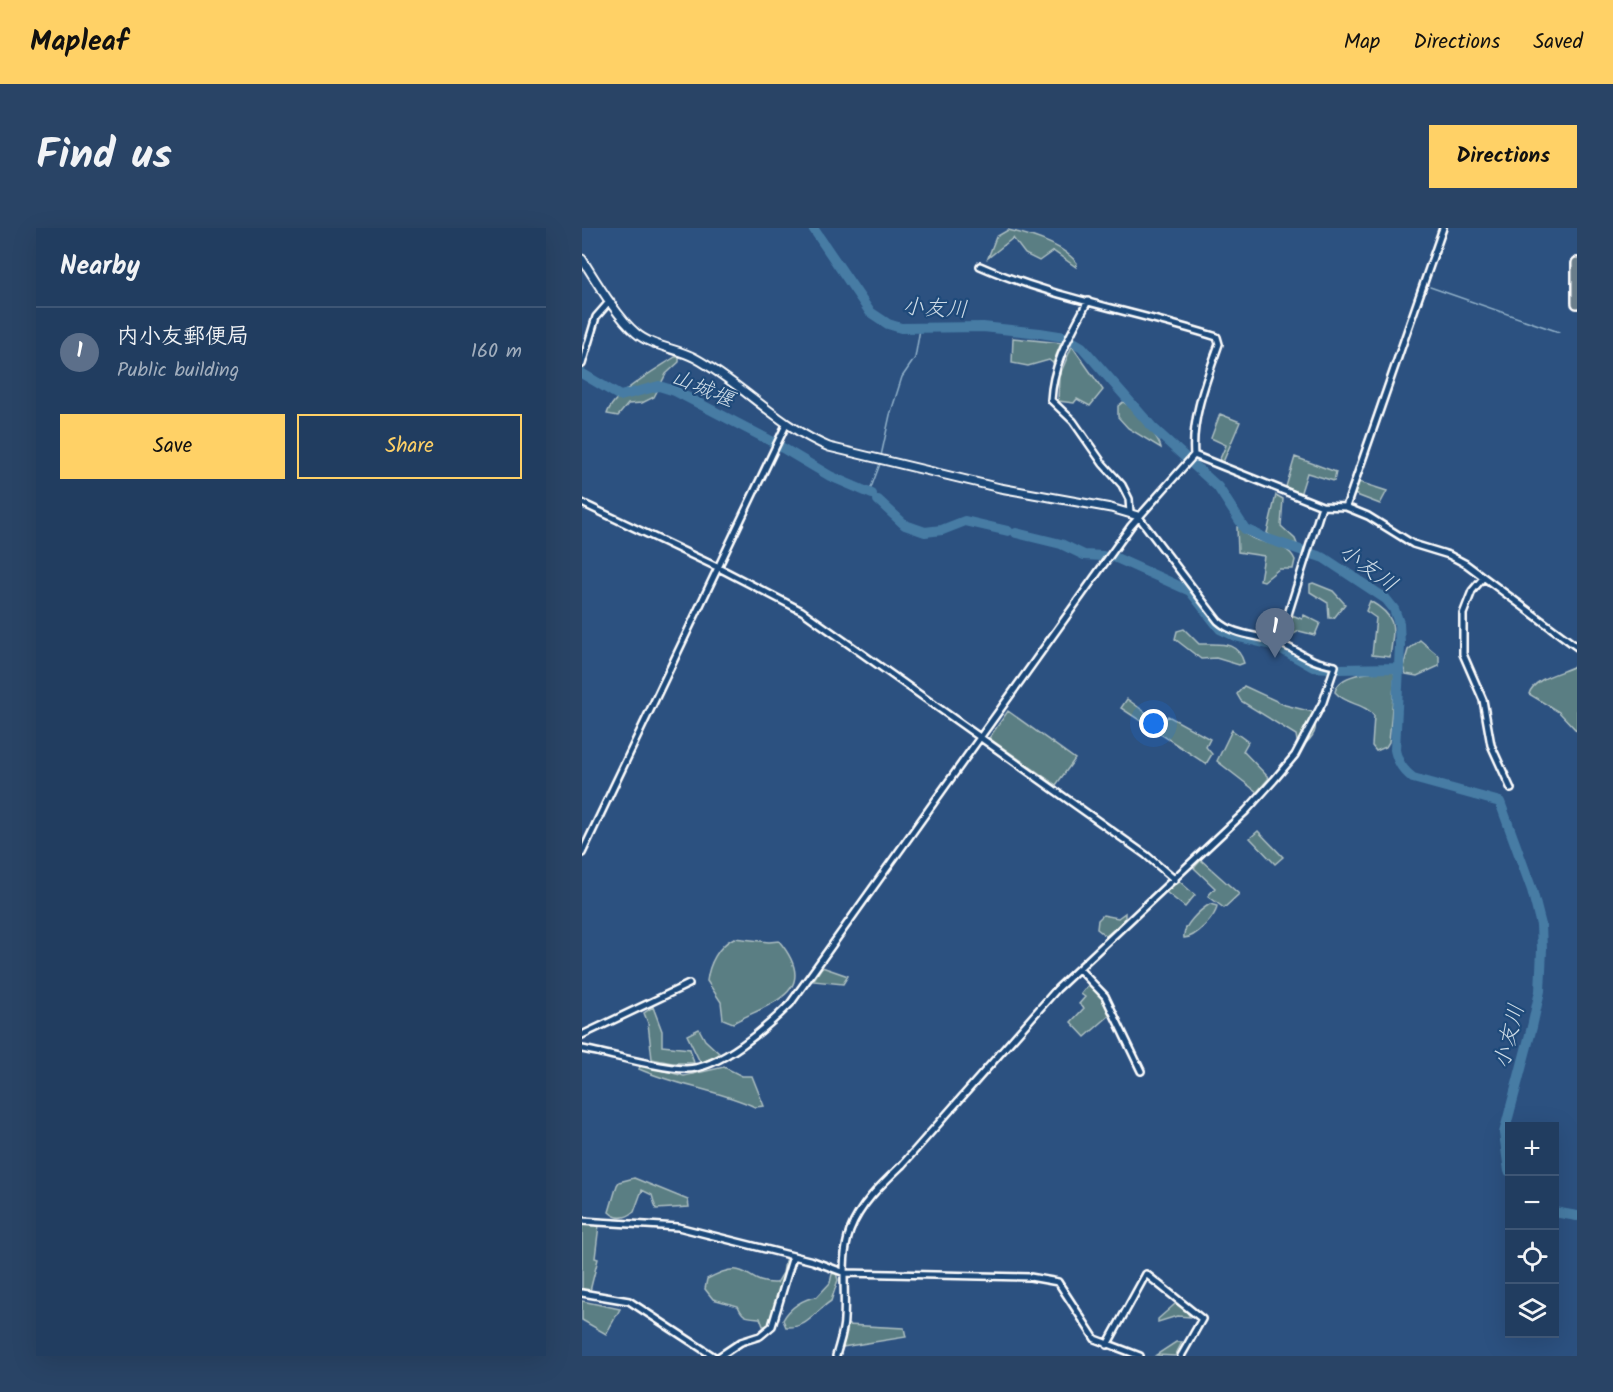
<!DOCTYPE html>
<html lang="en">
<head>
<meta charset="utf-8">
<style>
  :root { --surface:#213d60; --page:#294466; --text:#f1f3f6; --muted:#a2aebd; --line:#3e5675; --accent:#ffd166 }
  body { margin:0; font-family:Kalam,"Klee One",sans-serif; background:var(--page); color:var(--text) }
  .controls { position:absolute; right:18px; bottom:18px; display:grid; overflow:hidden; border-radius:0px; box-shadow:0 6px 24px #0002 }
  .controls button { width:54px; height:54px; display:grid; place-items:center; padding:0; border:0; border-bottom:2px solid var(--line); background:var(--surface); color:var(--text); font:30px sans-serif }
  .you { position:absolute; left:572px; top:496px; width:21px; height:21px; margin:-15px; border:4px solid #fff; border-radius:50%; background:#1a73e8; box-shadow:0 0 0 9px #1a73e833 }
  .badge { display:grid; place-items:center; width:39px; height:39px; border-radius:50%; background:var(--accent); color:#fff; font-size:20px; font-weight:700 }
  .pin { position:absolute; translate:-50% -50px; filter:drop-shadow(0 2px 3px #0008) }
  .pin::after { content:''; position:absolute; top:32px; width:21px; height:18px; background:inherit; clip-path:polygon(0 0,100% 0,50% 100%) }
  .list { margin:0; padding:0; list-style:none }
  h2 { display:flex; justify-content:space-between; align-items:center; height:78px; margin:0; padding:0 24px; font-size:26px }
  h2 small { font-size:20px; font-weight:400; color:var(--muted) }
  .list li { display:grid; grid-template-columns:39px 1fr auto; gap:18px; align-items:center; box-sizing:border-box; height:90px; padding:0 24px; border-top:2px solid var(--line) }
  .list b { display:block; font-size:22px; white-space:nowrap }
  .list p { margin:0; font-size:20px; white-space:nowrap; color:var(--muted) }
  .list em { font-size:20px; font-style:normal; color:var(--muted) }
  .actions { display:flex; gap:12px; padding:18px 24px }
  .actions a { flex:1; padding:14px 0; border:2px solid var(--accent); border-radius:0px; text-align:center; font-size:21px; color:var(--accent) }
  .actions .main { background:var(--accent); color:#111 }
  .icon { flex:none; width:33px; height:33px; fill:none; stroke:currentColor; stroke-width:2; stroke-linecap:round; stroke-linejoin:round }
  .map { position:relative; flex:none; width:995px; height:1128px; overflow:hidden; border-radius:0px }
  header { display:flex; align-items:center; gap:36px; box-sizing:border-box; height:84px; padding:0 30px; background:var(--accent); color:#111 }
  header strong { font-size:28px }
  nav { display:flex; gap:33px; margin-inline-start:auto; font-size:21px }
  .intro { display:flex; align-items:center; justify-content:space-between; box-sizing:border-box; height:144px; padding:0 36px }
  h1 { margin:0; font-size:42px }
  .button { padding:15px 27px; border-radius:0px; background:var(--accent); color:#111; font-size:21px; font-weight:700 }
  main { display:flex; gap:36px; padding:0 36px }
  aside { flex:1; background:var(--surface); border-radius:0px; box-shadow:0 6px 24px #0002 }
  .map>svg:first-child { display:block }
  .green { fill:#5a7e83; stroke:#acbec1; stroke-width:1.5 }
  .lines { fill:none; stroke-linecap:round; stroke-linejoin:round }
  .stream { stroke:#90b0c8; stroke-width:1.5 }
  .river { stroke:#467ca4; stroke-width:10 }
  .minor-casing { stroke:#fff; stroke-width:10 }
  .tertiary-casing { stroke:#fff; stroke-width:11 }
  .motorway-casing { stroke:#fff; stroke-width:14 }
  .minor { stroke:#1f4a7a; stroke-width:5 }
  .tertiary { stroke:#1f4a7a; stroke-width:7 }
  .motorway { stroke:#6b7e8b; stroke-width:9 }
  .labels { text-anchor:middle; stroke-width:4.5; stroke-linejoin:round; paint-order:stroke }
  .water-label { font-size:22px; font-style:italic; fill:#d1dee8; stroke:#1f4a7a }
</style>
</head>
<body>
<header>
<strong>Mapleaf</strong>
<nav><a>Map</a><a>Directions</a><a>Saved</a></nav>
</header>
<div class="intro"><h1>Find us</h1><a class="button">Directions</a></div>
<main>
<aside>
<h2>Nearby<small></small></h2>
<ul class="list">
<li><span class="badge" style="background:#5c6f8a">1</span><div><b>内小友郵便局</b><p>Public building</p></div><em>160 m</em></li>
</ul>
<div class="actions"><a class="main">Save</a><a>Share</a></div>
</aside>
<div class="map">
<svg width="995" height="1128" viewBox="0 0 995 1128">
  <rect width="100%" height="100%" fill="#2c5180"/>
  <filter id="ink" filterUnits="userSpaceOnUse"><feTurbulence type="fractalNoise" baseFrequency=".0167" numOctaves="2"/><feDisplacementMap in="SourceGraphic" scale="12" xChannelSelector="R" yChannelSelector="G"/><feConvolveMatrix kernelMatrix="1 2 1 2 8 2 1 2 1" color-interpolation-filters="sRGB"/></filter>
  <g filter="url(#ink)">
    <!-- green -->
    <path class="green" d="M426 2C449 7 480 16 495 35L494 39 471 23 457 33 443 26 431 10 406 30 414 9Z
      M431 110 479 115 471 135 467 132 446 138 430 135Z
      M490 118 521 162 508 178 495 171 492 175 476 173 477 149Z
      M93 129H97V134L84 146 72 169 60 175 46 176 36 188 25 186C31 165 75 141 93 129Z
      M541 174C552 179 577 209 579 220L546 200 536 189V178Z
      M638 186 658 194 641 234 637 233 644 217 629 210Z
      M713 229 754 244 752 253 725 245 718 267 703 262Z
      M777 254 805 263 798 276 772 266Z
      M694 267 701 271 699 298 713 311 715 316 694 312 685 305Z
      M655 299H659C668 320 704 310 713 332L711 341H697L682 353 678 352 682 328 656 324Z
      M731 355 751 363 763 376 752 390H747L746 375 728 364V356Z
      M788 373C816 389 812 399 808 429L790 427 794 390 784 383Z
      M710 387 720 391 722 387 738 395 733 407 717 403 702 411Z
      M602 401 617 416C636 417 655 411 662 435L657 437 634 430 619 431 593 411 595 403Z
      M838 412 857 428V438L835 448 824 446 821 439 826 422Z
      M995 437V503L977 484 947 466C952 449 981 445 995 437Z
      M811 443 813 446 807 514 804 519 794 523 790 518 792 488C783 475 764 477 753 464 757 444 794 444 811 443Z
      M662 458 703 477 731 484C735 498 735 505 724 515L715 513 714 507 659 473 655 466Z
      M545 471 580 496 586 488 628 511 624 519 630 526 624 536 539 480Z
      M426 483 493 531 474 557 407 510Z
      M650 502 666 514 661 523 687 550 675 564 635 533Z
      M676 603 701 629 693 636 668 610Z
      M619 632 657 666 642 680 626 668 633 660 612 640Z
      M597 653 613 667 603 679 584 664Z
      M628 676 635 678C634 689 613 710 602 710 600 698 618 682 628 676Z
      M543 685V692L524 708 515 701 516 692 521 687 536 690Z
      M152 710 187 714 197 713C239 764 190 774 151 795L141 791 139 774 125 753C127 736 136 718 152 710Z
      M240 739 266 748 261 756 231 753Z
      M507 756 522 772 528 787 503 809 489 794 502 780 497 776 503 769 499 766Z
      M71 779 80 803V818L108 821 112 835H90L70 831 66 795 62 785Z
      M117 801 123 812 138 826 121 834H118L105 807Z
      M59 837 102 848 142 839 160 848H170L182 878 173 879C136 862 95 858 57 841Z
      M52 950 106 972 107 979 74 981 70 967 60 962 52 984C44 990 35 992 27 984L35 957 37 954Z
      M0 997H17L13 1030 16 1031 8 1063 0 1061Z
      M204 1028 214 1034 192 1098H181L178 1090C165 1089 161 1090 156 1078L131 1071 123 1061 125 1051C169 1027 160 1057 195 1055L201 1045Z
      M254 1045 256 1052 249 1073C232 1084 227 1100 204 1099L201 1092C207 1080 222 1070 235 1069L248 1055 250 1046Z
      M0 1073 38 1081 24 1106 0 1092Z
      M593 1076 602 1079 608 1089 595 1088 576 1094V1091Z
      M265 1097 322 1100 324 1109 260 1119Z
      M594 1114H600L593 1128 574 1127Z"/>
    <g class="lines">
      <!-- stream -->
      <path class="stream" d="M848 59 977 104
        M299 228 308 187 320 149 333 130 338 101
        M287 265 298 236"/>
      <!-- river -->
      <path class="river" d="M231 0 288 84 306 96 319 100 401 99 458 105 483 109 500 119 571 200 636 259 663 301 683 310 742 330 804 371 812 381 817 395 818 417 813 522C816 535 821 542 831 550L918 574 950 662 959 697 960 721 958 763 950 799 922 905 927 943
        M1 146 38 168 77 158 93 163 191 214
        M199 219 248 248 290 266
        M296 272 323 297 343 304 360 302 383 293 426 303
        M434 305 479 316 502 327 521 328
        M532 329 608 363 638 401 653 408 694 418 731 439 748 440
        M757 441 817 440
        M972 984 995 988"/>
      <defs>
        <path id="minor" d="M398 38C473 71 557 84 635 109L637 116C625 151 609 190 612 227
          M506 73C489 106 471 134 469 172L491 193 521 236 540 257 547 271 548 285
          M0 136 14 89 28 73
          M0 275 137 340 220 383 564 627 593 652
          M764 279 861 0
          M901 350 890 363 881 386V426L901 472 909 517 929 561
          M697 415 740 278
          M0 625 204 197
          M497 741 523 768 559 843
          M0 807 107 756
          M0 821C29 826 77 841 104 841 138 841 185 799 208 776L549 298 612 227 740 278 764 279 786 288 831 316 867 327 884 336 995 419
          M0 993 96 999 231 1033 263 1045 448 1049 476 1054 513 1111 558 1128
          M0 1065 47 1073 131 1128
          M525 1117 564 1046 620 1091 599 1128
          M138 1128 159 1114 178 1108 190 1098 211 1028
          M254 1128C257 1116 262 1104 262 1091 264 1062 258 1031 268 1003 278 976 300 956 320 937L475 761 664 583 692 552 713 527 741 474 753 438C724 433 721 425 697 415 676 406 654 409 636 393L556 288"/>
        <path id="tertiary" d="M0 31C14 53 35 89 54 105 70 119 95 120 113 130 161 156 196 198 247 219L418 260 529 280 556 288"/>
        <path id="motorway" d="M995 35V75"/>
      </defs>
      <!-- minor casing -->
      <use href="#minor" class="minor-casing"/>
      <!-- tertiary casing -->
      <use href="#tertiary" class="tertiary-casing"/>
      <!-- motorway casing -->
      <use href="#motorway" class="motorway-casing"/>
      <!-- minor -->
      <use href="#minor" class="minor"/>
      <!-- tertiary -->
      <use href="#tertiary" class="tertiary"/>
      <!-- motorway -->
      <use href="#motorway" class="motorway"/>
    </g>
  </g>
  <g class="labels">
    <!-- water labels -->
    <g class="water-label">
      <text transform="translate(353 79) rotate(3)" y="8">小友川</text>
      <text transform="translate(121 159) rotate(23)" y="8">山城堰</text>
      <text transform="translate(787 339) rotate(36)" y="8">小友川</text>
      <text transform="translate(926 808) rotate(-76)" y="8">小友川</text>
    </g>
  </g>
</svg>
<div class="controls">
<button>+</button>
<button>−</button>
<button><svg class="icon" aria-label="locate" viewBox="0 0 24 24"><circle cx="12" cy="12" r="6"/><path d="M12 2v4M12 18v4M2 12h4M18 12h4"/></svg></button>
<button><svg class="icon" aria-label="layers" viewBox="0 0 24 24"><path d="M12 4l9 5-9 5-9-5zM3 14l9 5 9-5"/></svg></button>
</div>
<div class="you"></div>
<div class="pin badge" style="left:693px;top:430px;background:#5c6f8a">1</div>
</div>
</main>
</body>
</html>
